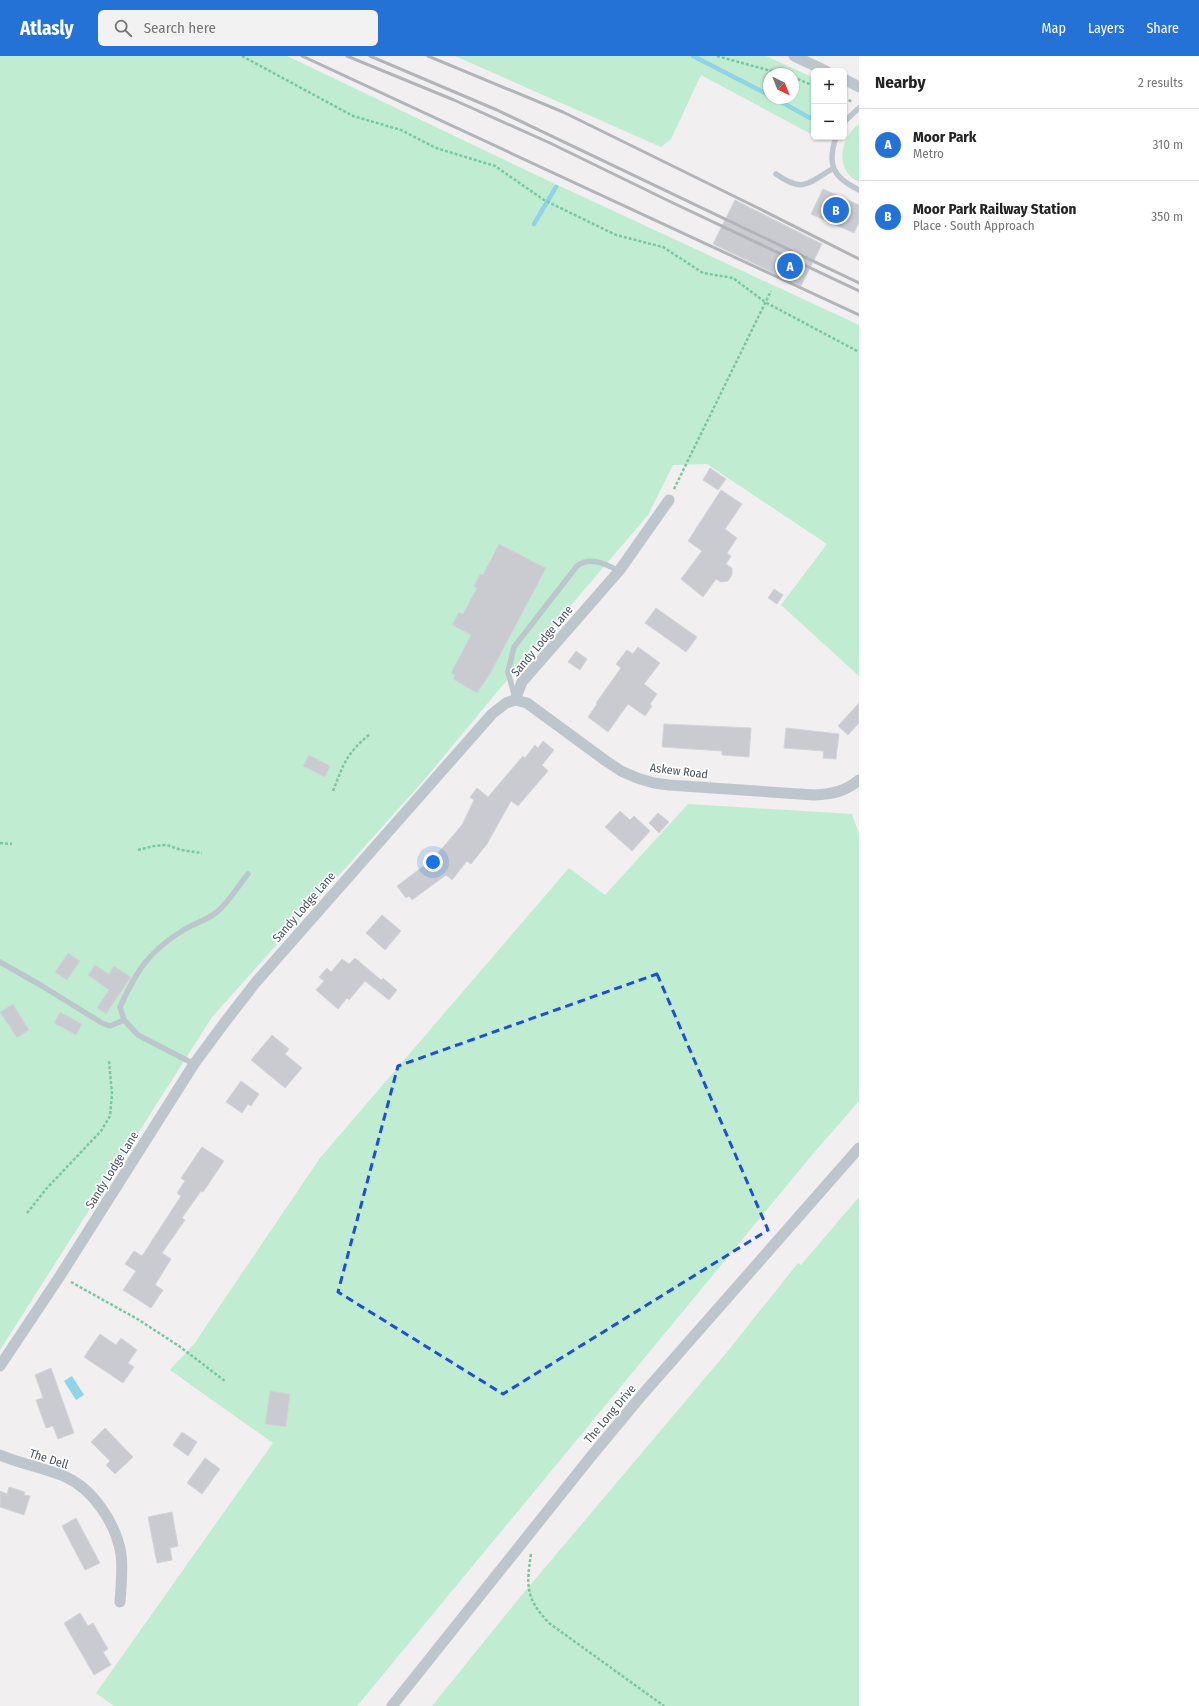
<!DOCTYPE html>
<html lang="en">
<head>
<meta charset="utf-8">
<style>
  :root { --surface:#fff; --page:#f2f2f2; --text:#222; --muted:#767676; --line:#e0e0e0; --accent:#2472d6 }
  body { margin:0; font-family:"Fira Sans Condensed",sans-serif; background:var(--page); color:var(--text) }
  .controls { position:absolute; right:12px; top:12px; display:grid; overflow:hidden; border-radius:6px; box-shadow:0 1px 3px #0004 }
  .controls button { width:36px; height:36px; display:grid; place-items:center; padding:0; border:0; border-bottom:1px solid var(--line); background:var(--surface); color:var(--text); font:20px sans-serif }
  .compass { position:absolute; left:763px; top:12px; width:36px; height:36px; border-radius:50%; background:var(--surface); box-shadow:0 1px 3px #0004; rotate:137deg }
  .you { position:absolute; left:433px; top:806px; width:14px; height:14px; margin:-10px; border:3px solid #fff; border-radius:50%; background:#1a73e8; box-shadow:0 0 0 6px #1a73e833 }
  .badge { display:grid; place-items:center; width:26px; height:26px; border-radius:50%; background:var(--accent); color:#fff; font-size:13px; font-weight:700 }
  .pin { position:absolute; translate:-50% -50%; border:2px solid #fff; box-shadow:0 1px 4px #0006 }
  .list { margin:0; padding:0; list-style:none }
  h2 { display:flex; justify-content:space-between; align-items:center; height:52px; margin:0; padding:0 16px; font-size:17px }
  h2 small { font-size:13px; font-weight:400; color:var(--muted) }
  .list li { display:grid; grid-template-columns:26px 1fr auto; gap:12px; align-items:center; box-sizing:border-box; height:72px; padding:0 16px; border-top:1px solid var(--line) }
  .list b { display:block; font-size:15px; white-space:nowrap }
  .list p { margin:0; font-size:13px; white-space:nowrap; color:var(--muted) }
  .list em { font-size:13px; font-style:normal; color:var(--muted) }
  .icon { flex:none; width:22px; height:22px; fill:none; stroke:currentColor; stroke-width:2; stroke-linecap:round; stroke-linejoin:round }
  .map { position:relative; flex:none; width:859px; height:1650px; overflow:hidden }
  header { display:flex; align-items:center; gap:24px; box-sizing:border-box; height:56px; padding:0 20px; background:var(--accent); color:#fff }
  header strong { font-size:19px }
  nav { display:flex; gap:22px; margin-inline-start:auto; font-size:14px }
  .search { width:280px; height:36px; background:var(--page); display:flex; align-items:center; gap:10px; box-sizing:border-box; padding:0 14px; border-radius:6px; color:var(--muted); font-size:15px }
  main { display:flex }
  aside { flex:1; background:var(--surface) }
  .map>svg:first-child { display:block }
  .green { fill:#c0ecd1; fill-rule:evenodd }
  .water { fill:#8fd5e7 }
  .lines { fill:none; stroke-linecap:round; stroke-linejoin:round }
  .stream { stroke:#8fd5e7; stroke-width:4.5 }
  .building { fill:#c9cbd1; stroke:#d3d5da }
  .path { stroke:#7ac8a1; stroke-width:2.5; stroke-dasharray:3 2; stroke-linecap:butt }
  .lane { stroke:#bec6cd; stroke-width:5.5 }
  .street { stroke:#bec6cd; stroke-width:11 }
  .rail { stroke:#b1b4b9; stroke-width:3 }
  .marked { fill:none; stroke:#1d4ed8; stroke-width:3; stroke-dasharray:8 5; stroke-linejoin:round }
  .labels { text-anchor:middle; stroke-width:3.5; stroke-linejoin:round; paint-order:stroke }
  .street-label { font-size:12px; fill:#48525b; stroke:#fff }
</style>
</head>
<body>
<header>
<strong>Atlasly</strong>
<div class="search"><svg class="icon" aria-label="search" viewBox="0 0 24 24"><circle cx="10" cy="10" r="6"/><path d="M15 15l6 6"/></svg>Search here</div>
<nav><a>Map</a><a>Layers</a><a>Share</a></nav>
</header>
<main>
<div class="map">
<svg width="859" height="1650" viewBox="0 0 859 1650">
  <rect width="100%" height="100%" fill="#f1efef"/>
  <!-- green -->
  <path class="green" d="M0 0H287L536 119 859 269V620L781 549 827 488 707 408 673 409 648 459 502 630 425 723 212 961 0 1294Z
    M455 0H766L814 22V70L811 78 701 19 671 83 661 91ZM769 18H793V42H769Z
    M859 68V126C834 115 840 81 859 68Z
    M688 748 852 758 859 778V1045L812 1099 357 1650H114L96 1637 273 1387 170 1314 194 1288 320 1102 569 812 605 839Z
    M859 1141V1650H432L521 1540 727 1296 798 1207 801 1209Z"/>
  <!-- water -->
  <path class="water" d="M72 1320 84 1339 76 1344 64 1325Z"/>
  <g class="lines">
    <!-- stream -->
    <path class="stream" d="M693 0 769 39
      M774 42 810 62
      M534 168 556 131"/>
  </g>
  <!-- building -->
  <path class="building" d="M823 133 859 149V166L854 177 811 158Z
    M735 144 822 188 801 230 713 188Z
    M710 412 726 423 718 434 703 424Z
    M721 434 742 448 725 473 737 482 727 497 731 500 726 508 732 512V519L728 525 721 526 716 523 703 541 681 523 702 495 688 485Z
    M499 488 546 512 490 618 477 637 453 623 455 619 451 617 471 579 452 569 459 556 463 558 477 532 474 530 480 518 483 519Z
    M774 533 783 539 777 548 768 542Z
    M656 552 697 581 686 596 645 567Z
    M638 591 660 607 644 628 657 638 650 648 652 650 645 660 628 648 608 676 588 661 597 648 596 647 621 612 616 608 627 594 633 598Z
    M576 595 587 603 580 614 568 606Z
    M859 647V667L848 679 838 670Z
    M664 668 751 672 749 701 722 699V695L662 691Z
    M786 672 839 678 836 703 823 702 824 695 784 692Z
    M543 685 554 694 542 709 548 715 518 750 511 745 487 788 471 808 467 805 452 824 446 819 412 844 409 840 406 842 397 830 433 803 462 769 474 744 470 741 477 732 488 741 523 700 525 702 535 689 538 692Z
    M309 699 330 710 325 721 303 710Z
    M620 755 630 764 634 760 650 775 632 795 605 771Z
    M658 757 669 766 659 777 649 767Z
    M382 859 401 875 385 894 366 877Z
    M68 897 80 905 67 924 55 916Z
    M355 902 381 924 383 922 397 934 389 944 365 925 349 944 347 942 338 953 316 934 324 925 319 921 327 912 331 916 342 903 349 908Z
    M95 909 109 918 114 910 131 921 106 958 97 952 109 934 88 919Z
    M13 948 29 974 17 982 0 956Z
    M60 956 82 968 76 979 54 967Z
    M272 979 289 993 285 998 302 1012 285 1032 251 1004Z
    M241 1025 259 1038 251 1050 248 1048 242 1057 226 1046Z
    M202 1091 224 1105 203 1136 201 1135 182 1162 185 1164 162 1197 171 1203 155 1229 163 1234 151 1252 123 1234 136 1215 125 1208 134 1195 142 1200 181 1140 177 1137 185 1125 181 1122Z
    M100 1278 116 1289 121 1282 137 1294 128 1307 134 1311 123 1327 84 1301Z
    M51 1312 74 1377 58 1383 53 1370 46 1372 36 1344 43 1342 35 1319Z
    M270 1335 290 1338 286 1371 265 1368Z
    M105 1372 133 1401 115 1418 106 1409 110 1405 91 1386Z
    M182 1376 197 1386 188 1400 173 1389Z
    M205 1402 220 1413 202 1438 187 1427Z
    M9 1431 25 1436 24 1439 30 1440 24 1459 0 1451V1435L7 1438Z
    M172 1456 178 1490 170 1492 172 1504 157 1507 148 1461Z
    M76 1462 100 1507 85 1514 62 1470Z
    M80 1557 88 1570 93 1567 108 1593 103 1596 111 1609 94 1619 64 1567Z"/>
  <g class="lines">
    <!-- path -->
    <path class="path" d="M242 0 353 60 401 74 436 92 495 110 544 144 616 179 663 191 703 217 733 222 765 246 859 296
      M717 0 782 18
      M793 21 814 30
      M844 42 853 46
      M674 433 771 235
      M333 735C344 707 346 698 370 678
      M0 787 12 788
      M138 794 154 790 167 789 181 794 202 797
      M27 1157 47 1132 101 1075 110 1060 112 1038 109 1005
      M71 1226 139 1264 179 1290 225 1325
      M531 1498C526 1530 526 1543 549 1567L664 1650"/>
    <!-- lane -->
    <path class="lane" d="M844 66 859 52
      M836 81C827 108 832 121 859 134
      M776 118C803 137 807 128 832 113
      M515 642 508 616 514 591 577 510C590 500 606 508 619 515
      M0 906 42 930 102 967 110 970 124 964
      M194 1008 138 979 124 964 120 951C136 916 148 896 182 875 193 868 207 864 217 856 230 845 238 830 248 818"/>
    <!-- street -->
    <path class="street" d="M794 0 826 15
      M844 23 859 31
      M515 644 527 647 606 705 621 715 637 722 654 727 669 729 814 739C832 738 845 736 859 724
      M0 1310 60 1220 194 1008 225 966 256 926 492 658 506 647 515 644 522 626 619 515 669 444
      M0 1399C21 1408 45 1412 66 1421 94 1434 116 1468 121 1498 123 1514 121 1530 120 1546
      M392 1650 589 1403 642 1339 859 1092"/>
    <!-- rail -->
    <path class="rail" d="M302 0 859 259
      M347 0 454 44 550 87 671 146 859 235
      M370 0 497 54 859 227
      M428 0 563 56 756 151 859 203"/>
  </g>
  <!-- marked area -->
  <path class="marked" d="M657 918 768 1174 503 1338 338 1236 398 1010Z"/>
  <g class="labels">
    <!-- street labels -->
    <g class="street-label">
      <text transform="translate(542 585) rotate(-50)" y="4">Sandy Lodge Lane</text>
      <text transform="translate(679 715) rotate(7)" y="4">Askew Road</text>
      <text transform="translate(304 851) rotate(-49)" y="4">Sandy Lodge Lane</text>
      <text transform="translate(112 1114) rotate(-58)" y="4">Sandy Lodge Lane</text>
      <text transform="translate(610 1358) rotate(-50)" y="4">The Long Drive</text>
      <text transform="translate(49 1403) rotate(18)" y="4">The Dell</text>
    </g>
  </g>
</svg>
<div class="controls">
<button>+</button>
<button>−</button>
</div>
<svg class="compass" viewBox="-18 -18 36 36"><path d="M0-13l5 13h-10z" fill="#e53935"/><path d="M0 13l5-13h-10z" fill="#767676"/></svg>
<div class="you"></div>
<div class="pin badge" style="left:790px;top:210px">A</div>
<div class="pin badge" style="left:836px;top:154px">B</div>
</div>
<aside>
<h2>Nearby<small>2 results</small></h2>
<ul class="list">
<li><span class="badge">A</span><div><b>Moor Park</b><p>Metro</p></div><em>310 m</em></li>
<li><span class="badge">B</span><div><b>Moor Park Railway Station</b><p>Place · South Approach</p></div><em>350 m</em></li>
</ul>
</aside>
</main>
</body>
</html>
